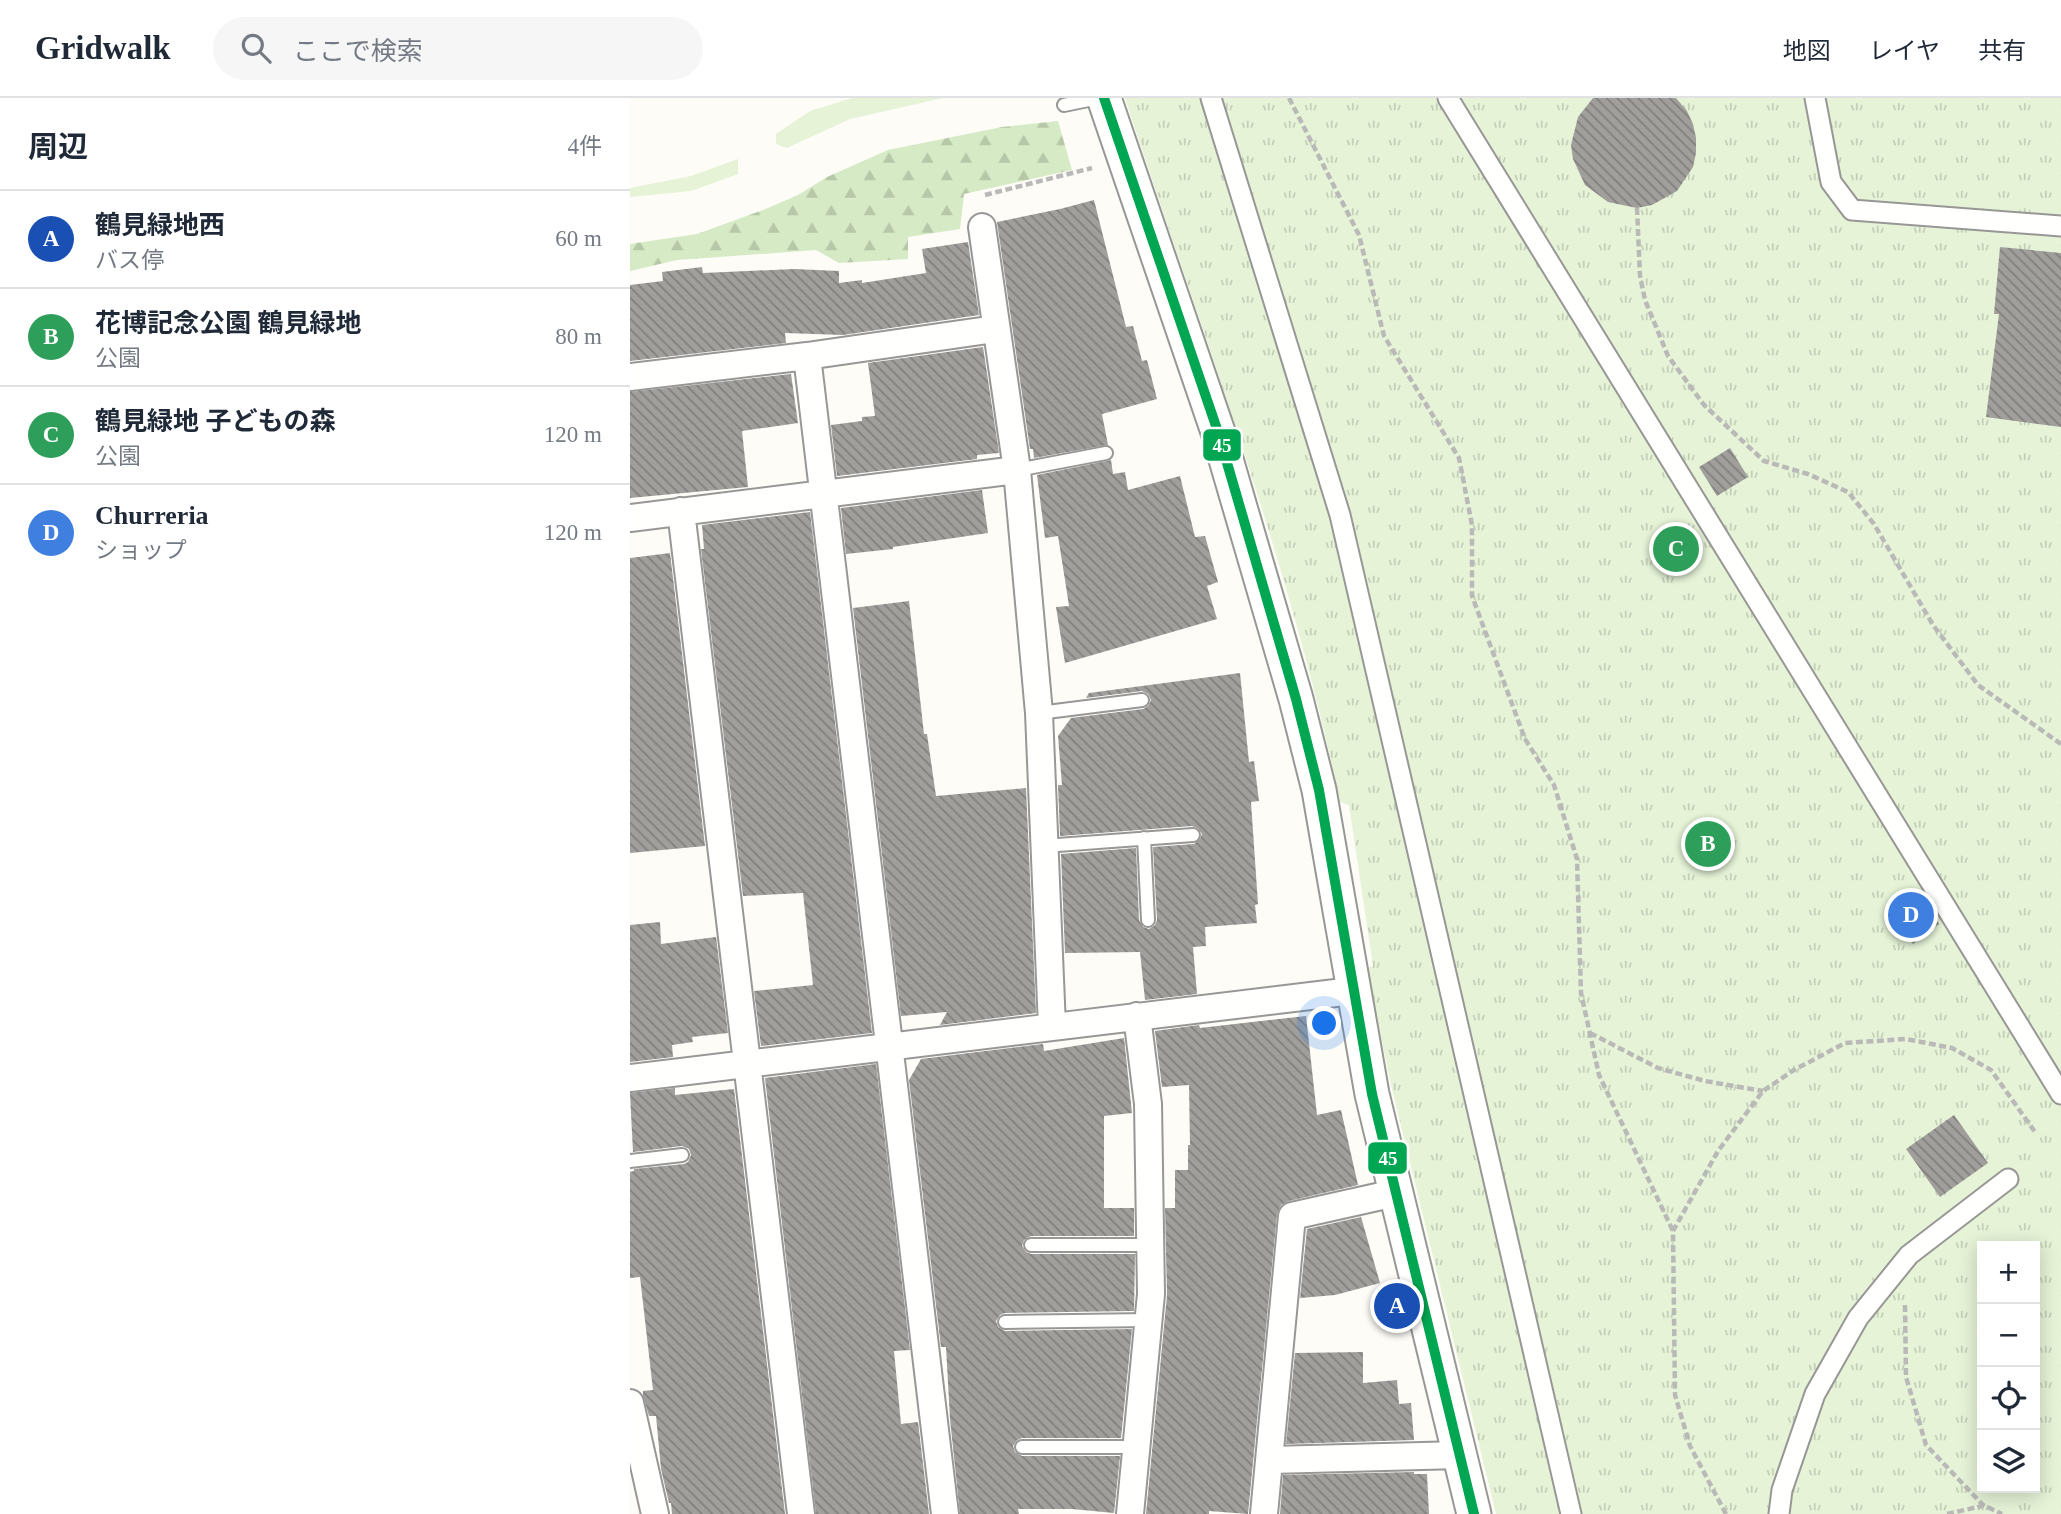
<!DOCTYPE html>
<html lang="ja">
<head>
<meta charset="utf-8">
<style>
  :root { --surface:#fff; --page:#f6f6f7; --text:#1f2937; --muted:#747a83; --line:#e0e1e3; --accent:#646362 }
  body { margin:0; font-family:"Times New Roman","Noto Sans JP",serif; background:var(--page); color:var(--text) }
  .controls { position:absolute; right:21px; bottom:21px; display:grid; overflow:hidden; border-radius:0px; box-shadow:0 4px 18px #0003 }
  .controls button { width:63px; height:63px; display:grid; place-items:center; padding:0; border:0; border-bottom:2px solid var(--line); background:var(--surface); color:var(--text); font:35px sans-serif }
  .you { position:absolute; left:695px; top:926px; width:24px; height:24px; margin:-18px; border:5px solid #fff; border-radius:50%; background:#1a73e8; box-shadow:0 0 0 10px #1a73e833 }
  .badge { display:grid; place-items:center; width:46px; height:46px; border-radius:50%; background:var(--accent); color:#fff; font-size:23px; font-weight:700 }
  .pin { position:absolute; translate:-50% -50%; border:4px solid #fff; box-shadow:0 2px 7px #0006 }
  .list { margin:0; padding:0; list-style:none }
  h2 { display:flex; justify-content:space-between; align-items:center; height:91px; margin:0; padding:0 28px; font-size:30px }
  h2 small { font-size:23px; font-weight:400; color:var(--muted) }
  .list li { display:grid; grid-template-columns:46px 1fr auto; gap:21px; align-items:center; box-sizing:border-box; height:98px; padding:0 28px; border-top:2px solid var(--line) }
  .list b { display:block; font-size:26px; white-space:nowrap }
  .list p { margin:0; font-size:23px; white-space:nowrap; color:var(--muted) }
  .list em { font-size:23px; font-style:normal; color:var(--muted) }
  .icon { flex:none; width:38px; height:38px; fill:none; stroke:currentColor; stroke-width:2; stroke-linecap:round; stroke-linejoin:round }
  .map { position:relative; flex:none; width:1431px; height:1416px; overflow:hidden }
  header { display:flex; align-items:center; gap:42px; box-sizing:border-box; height:98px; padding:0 35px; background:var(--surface); border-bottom:2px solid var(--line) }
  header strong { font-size:33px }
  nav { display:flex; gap:38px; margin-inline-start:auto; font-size:24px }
  .search { width:490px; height:63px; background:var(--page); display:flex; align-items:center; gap:18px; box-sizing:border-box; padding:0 24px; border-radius:38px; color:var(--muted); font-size:26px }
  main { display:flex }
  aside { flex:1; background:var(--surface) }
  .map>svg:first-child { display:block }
  .grass { fill:url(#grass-tufts); fill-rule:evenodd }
  .forest { fill:url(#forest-firs) }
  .garden { fill:#e6f3d7 }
  .building { fill:url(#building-back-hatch) }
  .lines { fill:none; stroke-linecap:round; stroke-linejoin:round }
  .service-casing { stroke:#979795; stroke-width:16 }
  .pedestrian-casing { stroke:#979795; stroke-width:23 }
  .minor-casing { stroke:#979795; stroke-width:30 }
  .tertiary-casing { stroke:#979795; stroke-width:37 }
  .path { stroke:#b9b9b8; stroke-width:4.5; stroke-dasharray:7 3.5; stroke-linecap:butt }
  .service { stroke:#fffffe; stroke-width:12 }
  .pedestrian { stroke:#fffffe; stroke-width:19 }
  .minor { stroke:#fffffe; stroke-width:26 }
  .tertiary { stroke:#fffffe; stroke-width:33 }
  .bus-1-casing { stroke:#fff; stroke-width:16 }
  .bus-1 { stroke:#00a651; stroke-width:10 }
  .line-badge { stroke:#fff; stroke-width:2.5 }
  .badge-label { font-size:19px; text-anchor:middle; font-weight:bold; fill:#fff }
</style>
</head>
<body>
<header>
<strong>Gridwalk</strong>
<div class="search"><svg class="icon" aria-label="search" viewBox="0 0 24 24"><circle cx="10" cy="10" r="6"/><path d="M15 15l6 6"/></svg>ここで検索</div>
<nav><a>地図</a><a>レイヤ</a><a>共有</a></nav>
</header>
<main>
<aside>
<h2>周辺<small>4件</small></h2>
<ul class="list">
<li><span class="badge" style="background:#1a4fb4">A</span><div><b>鶴見緑地西</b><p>バス停</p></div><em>60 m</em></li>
<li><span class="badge" style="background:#2e9e5b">B</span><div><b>花博記念公園 鶴見緑地</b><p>公園</p></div><em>80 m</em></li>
<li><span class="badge" style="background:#2e9e5b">C</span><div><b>鶴見緑地 子どもの森</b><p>公園</p></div><em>120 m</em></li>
<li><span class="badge" style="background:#3f7fe0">D</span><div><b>Churreria</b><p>ショップ</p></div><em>120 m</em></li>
</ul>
</aside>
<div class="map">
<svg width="1431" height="1416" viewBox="0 0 1431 1416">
  <defs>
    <pattern id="grass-tufts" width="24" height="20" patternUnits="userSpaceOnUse" patternTransform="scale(1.75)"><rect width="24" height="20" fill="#e6f3d7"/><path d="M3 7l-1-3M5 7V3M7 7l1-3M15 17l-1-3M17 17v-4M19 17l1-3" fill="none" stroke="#c4cfb8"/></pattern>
    <pattern id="forest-firs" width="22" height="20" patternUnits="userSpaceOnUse" patternTransform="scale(1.75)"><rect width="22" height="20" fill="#d6eac5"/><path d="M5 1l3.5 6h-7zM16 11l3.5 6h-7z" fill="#b7c8a8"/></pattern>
    <pattern id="building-back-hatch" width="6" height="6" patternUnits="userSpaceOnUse" patternTransform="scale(1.75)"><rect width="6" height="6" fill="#a19f9c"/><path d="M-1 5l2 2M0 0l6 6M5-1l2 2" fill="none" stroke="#82807e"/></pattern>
  </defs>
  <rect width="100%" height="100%" fill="#fdfcf7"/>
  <!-- grass -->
  <path class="grass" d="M495 0H1431V1416H866L761 987 737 871 743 868 719 707 710 704C660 463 571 233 495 0ZM1352 1148H1405V1390H1352Z"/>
  <!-- forest -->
  <path class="forest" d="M428 23 442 72 334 96 330 131 278 139V161L209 165 186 152 47 162 0 173V146L67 136 133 112 168 97 197 79 258 52 372 29Z"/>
  <!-- garden -->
  <path class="garden" d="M222 0H313L220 21 157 50 146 46V36L180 13Z
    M108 61V76L61 93 0 99V90L61 78Z"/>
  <!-- building -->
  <path class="building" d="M963 0H1046L1057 13 1063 26 1066 40V55L1063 69 1047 93 1022 107 1007 110 978 104 955 87 943 61 941 47 948 19Z
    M464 102 496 229 503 228 512 263 517 262 527 301 472 316 478 347 404 360 403 351H400L367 124 430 111Z
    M338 144 349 217 213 237 155 235 156 245 0 263V187L33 183 32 174 72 169 73 175 164 171 209 173V185L232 182V185L296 175 292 151Z
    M1370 149 1431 155V329L1356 319 1369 216H1364Z
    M353 249 369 355 347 357V361L207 378 201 327 232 323V319L245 318 238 265Z
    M161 276 168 325 112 333 118 389 0 400V294Z
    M1100 350 1118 379 1087 398 1069 369Z
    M481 362 483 376 495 374 498 392 550 378 565 439 575 438 588 484 577 488 587 521 435 565 426 509 439 508 435 482 428 438 415 440 407 377Z
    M352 392 358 435 263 449V451L216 456 211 410Z
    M180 414 242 935 131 948 124 893 183 887 173 795 113 798 71 451H74L72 427Z
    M40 455 75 748 0 755V460Z
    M279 503 294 636H297L306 698 396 690 406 915 310 927 317 914 271 918 223 510Z
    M610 575 619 664 624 663 629 703 621 704 628 806 625 807 627 825 575 829 576 848 563 849 567 896 515 902 510 854 435 855 431 756 506 750 509 822 513 829 519 831 525 827 527 822 523 749 564 746 570 741 572 736 567 730 562 728 430 738 428 687H432L428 638 441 620 513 611 518 608 521 602 518 596 512 593 456 600 459 595Z
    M1285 796 1309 826 1283 846 1260 816Z
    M30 824 31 846 86 839 98 935 62 939 63 944 42 947 43 959 0 964V827Z
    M676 918 687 1017 711 1012 728 1087 659 1103 651 1107 647 1116 618 1416 579 1413V1416H516L537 1197 535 1110H545V1072H558V1047H560L559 987 532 989 525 933 569 927 570 930Z
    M494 940 502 1015 474 1018V1110H504V1138H401L394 1142 392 1148 396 1154 401 1156H505L504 1213 375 1215 370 1217 366 1223 368 1229 375 1233 502 1231 491 1340H392L387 1342 383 1348 385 1354 392 1358H490L484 1415 442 1411H388L389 1416H330L320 1321 316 1249H311L279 982 291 961 413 946 414 953Z
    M246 966 280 1252 264 1253 271 1326 288 1324 299 1416H186L135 980Z
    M45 990V997L104 991 155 1416H42L41 1405H39L31 1371 26 1318H19L13 1298V1293L23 1292 10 1179 0 1180V1074L4 1073V1071L54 1066 58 1064 61 1057 59 1051 52 1048 3 1054 0 995Z
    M1324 1017 1358 1065 1310 1099 1276 1051Z
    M731 1119 750 1185 705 1197 670 1200 677 1131Z
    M733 1254V1285L767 1282 769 1306 781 1305 784 1342 656 1346 665 1255Z
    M784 1374V1376H797L799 1416H650L653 1377Z"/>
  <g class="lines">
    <defs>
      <path id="service" d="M434 7 468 0
        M387 372 476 355
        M409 615 512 602
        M514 740 518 822
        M414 748 563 737
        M0 1063 52 1057
        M401 1147H520
        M375 1224 520 1222
        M392 1349H507"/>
      <path id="pedestrian" d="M581 0 710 417 941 1416
        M818 0 1431 996
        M1185 0 1201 84 1222 112 1431 128
        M1149 1416 1152 1392 1185 1296 1228 1220 1279 1157 1378 1081"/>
      <path id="minor" d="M352 129 387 372 409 615 422 929
        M177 258 315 1416
        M0 279 177 258 365 231
        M51 413 171 1416
        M0 420 387 372
        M0 980 722 893
        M0 1305 25 1416
        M641 1362 830 1357
        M500 1416 521 1196 518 1006 507 918
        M634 1416 662 1118 765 1095"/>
      <path id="tertiary" d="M474 0 588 334 666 601 689 692 742 996 844 1416"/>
    </defs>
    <!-- service casing -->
    <use href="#service" class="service-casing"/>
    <!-- pedestrian casing -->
    <use href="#pedestrian" class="pedestrian-casing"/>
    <!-- minor casing -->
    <use href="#minor" class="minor-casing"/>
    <!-- tertiary casing -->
    <use href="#tertiary" class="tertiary-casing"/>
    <!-- path -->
    <path class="path" d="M659 0 729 137 754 238 829 360 842 427V498L895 641 924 687 947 761 951 895 969 977 1043 1133
      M355 97 462 70
      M1007 110 1010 178 1015 202 1038 258 1074 307 1134 363 1178 376 1218 394 1244 426 1303 527 1348 587 1431 646
      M960 935 1028 970 1075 983 1133 993
      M1275 1207 1276 1279 1296 1347 1353 1407 1372 1416
      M1096 1416 1060 1348 1045 1297 1043 1133 1088 1053 1133 993 1164 972 1215 945 1276 941 1322 950 1361 972 1405 1034
      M1317 1416 1352 1408"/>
    <!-- service -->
    <use href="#service" class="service"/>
    <!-- pedestrian -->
    <use href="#pedestrian" class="pedestrian"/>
    <!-- minor -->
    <use href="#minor" class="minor"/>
    <!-- tertiary -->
    <use href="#tertiary" class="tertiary"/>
    <defs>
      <path id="bus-1" d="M474 0 588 334 666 601 689 692 742 996 844 1416"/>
    </defs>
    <!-- bus-1 casing -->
    <use href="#bus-1" class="bus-1-casing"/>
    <!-- bus-1 -->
    <use href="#bus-1" class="bus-1"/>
  </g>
  <g class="line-badge">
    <rect x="572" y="330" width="40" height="34" rx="7" fill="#00a651"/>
    <rect x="737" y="1043" width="41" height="34" rx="7" fill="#00a651"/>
  </g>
  <g class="badge-label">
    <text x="592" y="354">45</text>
    <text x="758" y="1067">45</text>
  </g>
</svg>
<div class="controls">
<button>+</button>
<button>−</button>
<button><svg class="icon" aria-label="locate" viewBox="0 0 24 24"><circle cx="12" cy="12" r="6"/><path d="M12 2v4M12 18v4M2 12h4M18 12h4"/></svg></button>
<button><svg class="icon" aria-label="layers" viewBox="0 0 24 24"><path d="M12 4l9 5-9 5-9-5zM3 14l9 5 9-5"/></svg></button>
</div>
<div class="you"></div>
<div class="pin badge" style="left:767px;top:1208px;background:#1a4fb4">A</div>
<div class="pin badge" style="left:1078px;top:746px;background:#2e9e5b">B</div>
<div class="pin badge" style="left:1046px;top:451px;background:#2e9e5b">C</div>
<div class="pin badge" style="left:1281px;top:817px;background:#3f7fe0">D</div>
</div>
</main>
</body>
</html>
